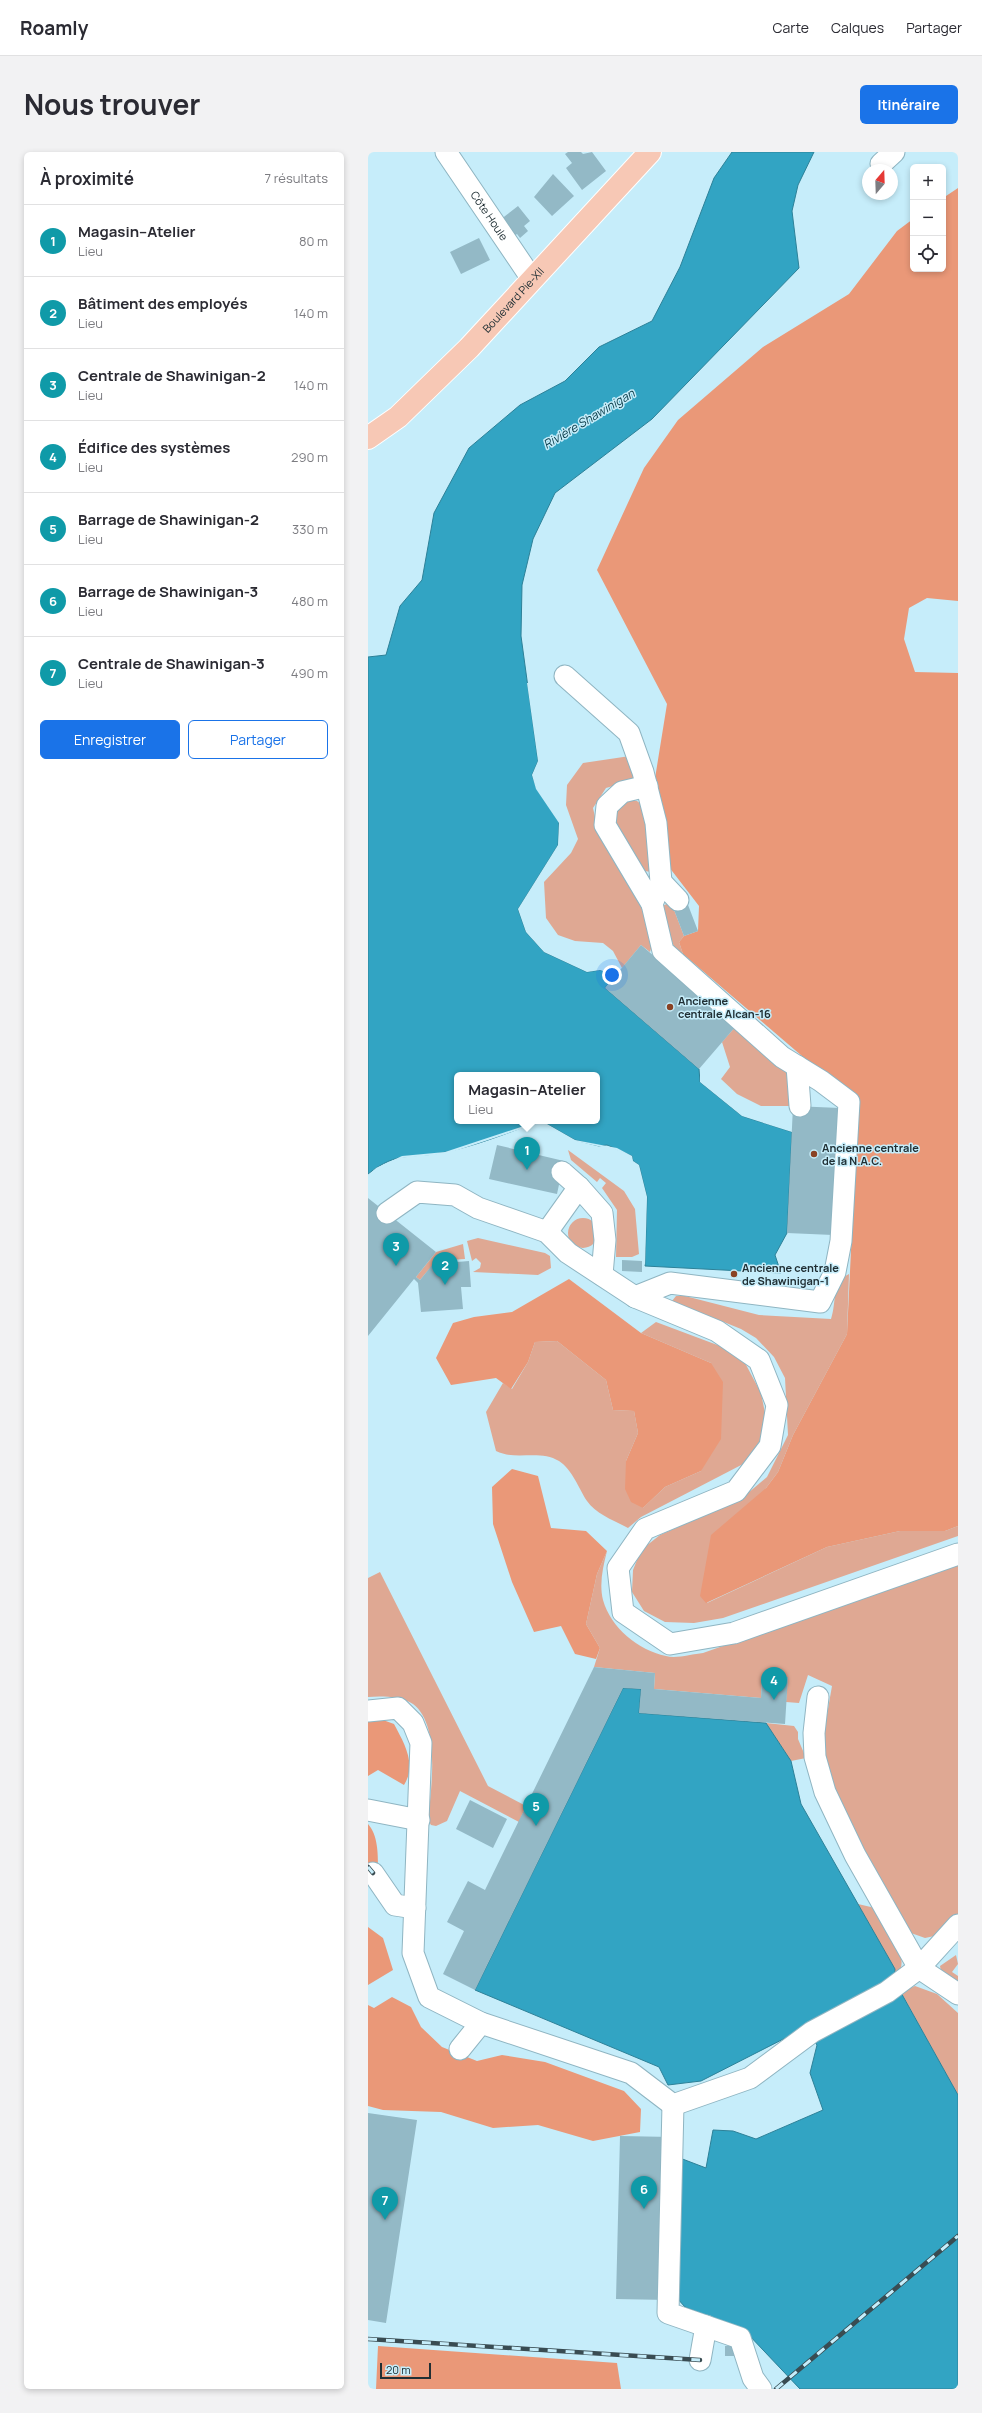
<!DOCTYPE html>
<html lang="fr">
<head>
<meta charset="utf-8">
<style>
  :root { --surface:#fff; --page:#f2f2f3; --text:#2b2b33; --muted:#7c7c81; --line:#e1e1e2; --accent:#1a73e8 }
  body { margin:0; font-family:Manrope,sans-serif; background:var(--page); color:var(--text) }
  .controls { position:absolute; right:12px; top:12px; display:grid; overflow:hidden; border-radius:6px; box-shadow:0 2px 6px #0003 }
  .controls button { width:36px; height:36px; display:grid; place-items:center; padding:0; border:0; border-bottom:1px solid var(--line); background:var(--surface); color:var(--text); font:20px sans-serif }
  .compass { position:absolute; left:494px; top:12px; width:36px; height:36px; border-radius:50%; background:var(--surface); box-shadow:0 2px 6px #0003; rotate:19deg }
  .scale { position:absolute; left:12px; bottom:10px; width:51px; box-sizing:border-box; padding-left:4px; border:2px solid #202f34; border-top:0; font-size:11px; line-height:14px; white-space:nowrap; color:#202f34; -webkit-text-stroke:3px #c6edfa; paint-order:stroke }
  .you { position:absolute; left:244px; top:823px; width:14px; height:14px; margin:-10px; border:3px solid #fff; border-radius:50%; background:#1a73e8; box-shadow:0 0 0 6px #1a73e833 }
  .badge { display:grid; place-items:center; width:26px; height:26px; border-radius:50%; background:var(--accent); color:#fff; font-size:13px; font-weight:700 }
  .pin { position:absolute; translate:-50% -33px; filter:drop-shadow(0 1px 2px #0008) }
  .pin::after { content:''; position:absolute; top:21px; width:14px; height:12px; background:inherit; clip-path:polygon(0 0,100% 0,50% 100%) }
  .popup { position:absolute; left:86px; top:920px; width:146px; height:52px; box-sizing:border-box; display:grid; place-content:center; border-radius:6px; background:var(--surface); filter:drop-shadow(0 1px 3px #0005); font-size:13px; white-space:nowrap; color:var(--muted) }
  .popup b { font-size:15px; color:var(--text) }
  .popup::after { content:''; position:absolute; left:50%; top:100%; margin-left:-8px; border:8px solid transparent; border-top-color:var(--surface) }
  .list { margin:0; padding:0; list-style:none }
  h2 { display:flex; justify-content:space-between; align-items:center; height:52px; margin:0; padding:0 16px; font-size:17px }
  h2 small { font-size:13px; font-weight:400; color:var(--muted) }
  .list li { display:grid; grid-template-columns:26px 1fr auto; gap:12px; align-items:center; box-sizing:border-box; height:72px; padding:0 16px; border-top:1px solid var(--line) }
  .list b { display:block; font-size:15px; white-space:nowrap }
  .list p { margin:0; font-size:13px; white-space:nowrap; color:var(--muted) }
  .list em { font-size:13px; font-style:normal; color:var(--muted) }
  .actions { display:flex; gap:8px; padding:12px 16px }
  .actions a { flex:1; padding:9px 0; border:1px solid var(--accent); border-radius:6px; text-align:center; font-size:14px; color:var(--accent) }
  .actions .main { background:var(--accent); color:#fff }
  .icon { flex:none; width:22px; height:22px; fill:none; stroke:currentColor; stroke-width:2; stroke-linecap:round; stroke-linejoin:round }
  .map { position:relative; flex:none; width:590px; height:2237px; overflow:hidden; border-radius:6px }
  header { display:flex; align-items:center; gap:24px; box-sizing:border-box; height:56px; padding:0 20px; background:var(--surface); border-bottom:1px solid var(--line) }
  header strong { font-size:19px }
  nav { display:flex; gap:22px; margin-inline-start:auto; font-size:14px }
  .intro { display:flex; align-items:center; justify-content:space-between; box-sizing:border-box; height:96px; padding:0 24px }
  h1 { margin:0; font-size:28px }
  .button { padding:10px 18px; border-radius:6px; background:var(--accent); color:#fff; font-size:14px; font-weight:700 }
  main { display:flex; gap:24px; padding:0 24px }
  aside { flex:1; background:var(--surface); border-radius:6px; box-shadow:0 2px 6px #0003 }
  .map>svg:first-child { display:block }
  .green { fill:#dfa893 }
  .forest { fill:#ea9878 }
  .water { fill:#32a4c3; stroke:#2d8198; fill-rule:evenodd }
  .pier { fill:#c6edfa }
  .building { fill:#93b9c6 }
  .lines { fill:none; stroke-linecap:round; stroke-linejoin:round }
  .minor-casing { stroke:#8fb5c2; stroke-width:23 }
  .major-casing { stroke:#fff; stroke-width:24 }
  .minor { stroke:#fff; stroke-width:21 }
  .major { stroke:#f7c8b5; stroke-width:22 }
  .rail-casing { stroke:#394c52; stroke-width:4.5 }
  .rail { stroke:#c6edfa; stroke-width:3; stroke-dasharray:9; stroke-linecap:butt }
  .poi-dot { fill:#8a4224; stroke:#c6edfa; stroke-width:1.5 }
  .labels { text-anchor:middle; stroke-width:3; stroke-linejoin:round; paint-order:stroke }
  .street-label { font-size:11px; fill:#202f34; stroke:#c6edfa }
  .poi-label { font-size:11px; font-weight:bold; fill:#202f34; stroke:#c6edfa; text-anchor:start }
  .water-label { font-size:12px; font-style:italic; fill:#073a47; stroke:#c6edfa }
</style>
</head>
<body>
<header>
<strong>Roamly</strong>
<nav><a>Carte</a><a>Calques</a><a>Partager</a></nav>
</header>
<div class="intro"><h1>Nous trouver</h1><a class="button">Itinéraire</a></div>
<main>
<aside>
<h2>À proximité<small>7 résultats</small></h2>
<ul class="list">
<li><span class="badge" style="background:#0f9aa8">1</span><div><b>Magasin–Atelier</b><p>Lieu</p></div><em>80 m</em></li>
<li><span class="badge" style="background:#0f9aa8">2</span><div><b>Bâtiment des employés</b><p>Lieu</p></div><em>140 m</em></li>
<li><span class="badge" style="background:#0f9aa8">3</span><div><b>Centrale de Shawinigan-2</b><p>Lieu</p></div><em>140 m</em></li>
<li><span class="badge" style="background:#0f9aa8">4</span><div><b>Édifice des systèmes</b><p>Lieu</p></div><em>290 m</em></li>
<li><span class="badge" style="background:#0f9aa8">5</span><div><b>Barrage de Shawinigan-2</b><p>Lieu</p></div><em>330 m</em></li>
<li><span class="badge" style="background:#0f9aa8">6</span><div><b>Barrage de Shawinigan-3</b><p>Lieu</p></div><em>480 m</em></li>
<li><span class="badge" style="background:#0f9aa8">7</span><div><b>Centrale de Shawinigan-3</b><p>Lieu</p></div><em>490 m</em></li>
</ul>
<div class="actions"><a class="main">Enregistrer</a><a>Partager</a></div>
</aside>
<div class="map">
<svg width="590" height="2237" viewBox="0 0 590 2237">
  <rect width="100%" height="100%" fill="#c6edfa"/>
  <!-- green -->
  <path class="green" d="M262 604 268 621 266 628 238 636 225 656 230 678 262 722 286 787 282 800 273 793 254 816 245 799 235 791 207 789 190 783 178 766 176 730 203 701 210 687 198 653 199 633 215 611Z
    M263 648 269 649 279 657 284 720 276 719 245 675 251 652Z
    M303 750 316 784 311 790 315 802 307 798 292 755Z
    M368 874 416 913 421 923 425 954H393L369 942 353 927 362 915 354 890Z
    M200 998 256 1039 267 1057 271 1102 264 1105H248L249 1058 234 1036 238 1031 232 1026 229 1030 203 1008Z
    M200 1081a15 15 0 1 1 30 0a15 15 0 1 1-30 0Z
    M110 1086 177 1101 182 1104 183 1116 170 1123 105 1120 112 1116 113 1111 108 1106 104 1109 99 1089Z
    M95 1092 97 1107C70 1109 69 1107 52 1128L48 1125 68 1100Z
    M481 1122 479 1182 425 1283 410 1320 398 1336 339 1451 459 1395 532 1379H577L590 1374V1384L355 1466 326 1471 297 1470 276 1459 264 1440 265 1418 273 1398 292 1383 373 1347 399 1325 420 1283 417 1226 406 1205 388 1186 373 1177 304 1149 308 1144H317L391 1163 463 1167C469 1150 463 1131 481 1122Z
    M288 1170 360 1197 376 1209 393 1241 398 1266 394 1285 379 1310 273 1365 260 1376C247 1369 228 1362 219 1349 211 1337 204 1317 191 1309 172 1297 148 1309 128 1299L118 1260 135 1231 144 1237 160 1210 167 1190 189 1189 238 1228 245 1258 266 1259 270 1281 258 1309 275 1356 297 1335 333 1319 343 1211 273 1181Z
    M239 1399C235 1415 231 1432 235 1448 243 1476 270 1498 298 1504 308 1507 324 1502 335 1501L590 1411V1762L571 1783 557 1786 543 1781 503 1716 468 1646 453 1597 464 1534 440 1523 431 1551 418 1550 420 1525 394 1524 393 1546 286 1537 287 1521 226 1515 232 1496 218 1472 229 1422Z
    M12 1420 120 1634 158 1654 151 1670 92 1639 79 1669 68 1674 63 1673 60 1668C63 1638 73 1573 45 1552 33 1544 13 1544 0 1545V1426Z
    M398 1571 426 1574 430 1580V1587L438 1606 423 1609Z
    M490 1752 507 1756C519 1776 547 1807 526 1828L527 1817Z
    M588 1803 590 1812 584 1820 590 1824V1836L573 1819 572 1814Z
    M547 1834 569 1842 590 1861V1943L533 1840Z"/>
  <!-- forest -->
  <path class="forest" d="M590 36V449L559 446 541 456 536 487 547 520 590 521V1374L577 1379H532L459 1395 338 1451 332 1444 343 1383 398 1336 410 1320 425 1283 479 1182 490 952 315 802 311 790 316 784 330 779 331 754 301 715 284 645 299 552 229 418 276 316 310 268 395 195 481 142 529 79 545 67V117H575V46Z
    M201 1127 273 1181 343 1211 355 1230 353 1287 333 1319 297 1335 275 1356 263 1350 257 1337 258 1309 270 1281 266 1259 245 1258 238 1228 189 1189 167 1190 160 1210 143 1237 128 1226 83 1233 68 1206 85 1171 106 1165 144 1160Z
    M144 1317 170 1324 183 1376 218 1379 239 1399 229 1422 218 1472 232 1496 228 1507 207 1502 193 1474 166 1480 144 1430 125 1372 124 1335Z
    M4 1564 26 1572C36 1591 49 1612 36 1633L10 1618 0 1624V1565Z
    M0 1672C10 1683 10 1702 10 1716L0 1724Z
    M0 1775 15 1786 25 1818 0 1833Z
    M24 1845 43 1855 53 1875 74 1895 109 1909 134 1903 177 1910 256 1939 273 1957 272 1980 225 1989 170 1973 125 1976 73 1960 15 1958 0 1954V1853L6 1856Z
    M10 2194 249 2211 253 2237H8Z"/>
  <!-- water -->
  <path class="water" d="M364 0H446L430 33 424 59 431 116 284 267 187 341 165 387 154 433 153 484 170 609 164 623 169 637 191 670 190 693 150 757 158 780 176 800 219 820 232 818 247 823 237 836 331 917 332 930 374 964 424 980 419 1081 407 1103 413 1121 277 1114 279 1045 271 1013 265 1009 264 1004 239 993 231 994 207 988 179 972 168 970C141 981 106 994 78 1000 45 1007 30 998 0 1022V505L18 503 32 454 54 428 66 361 101 296 152 253 197 229 231 195 284 169 312 115 346 26ZM89 923H229V969H89Z
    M255 1536 273 1537 271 1561 398 1571 423 1609 433 1652 527 1817 526 1828 590 1943V2237H432L378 2180 317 2155 308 2145 304 2003 338 2016 345 1978 365 1979 388 1987 455 1958 442 1921 449 1893 437 1876 333 1929 300 1933 291 1915 107 1838Z"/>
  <!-- pier -->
  <path class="pier" d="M159 531H161L172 609 166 623 170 636 193 671 192 694 153 757 160 779 177 798 220 818 233 816 248 822 247 823 232 818 219 820 176 800 158 780 150 757 190 693 191 671 168 637 164 623 170 609Z
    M332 915 334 929 375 962 424 978V980L374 964 332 930Z
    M168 970 179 972 207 988 249 996 264 1004 265 1009 271 1013 279 1045 277 1114 275 1109V1060L277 1045 269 1014 263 1011 262 1006 248 998 206 989 179 974 168 972 78 1002 34 1006 0 1024 8 1016 34 1004 77 1000Z"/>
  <!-- building -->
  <path class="building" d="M200 0H213L215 2 224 0 238 19 214 38 198 16 204 11 197 2Z
    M185 22 206 44 184 64 166 45Z
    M150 54 162 69 156 74 160 79 152 86 149 82 141 88 128 71Z
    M111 86 122 108 93 122 82 100Z
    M317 745 330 779 316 784 303 750Z
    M273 793 368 874 331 917 237 836Z
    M425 954 472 956 465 1083 419 1081Z
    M129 993 196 1009 189 1042 121 1027Z
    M0 1046 68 1100 48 1125 52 1128 65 1112 101 1109 103 1135H93L95 1157 53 1160 50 1131 46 1127 0 1184Z
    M254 1108 274 1109V1120L254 1119Z
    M226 1515 287 1521 286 1537 393 1546 394 1524 420 1525 417 1572 271 1561 273 1537 255 1536 107 1838 75 1822 96 1779 79 1770 100 1729 117 1738Z
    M102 1648 139 1667 125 1696 88 1677Z
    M0 1961 49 1968 18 2171 0 2168Z
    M252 1984 304 1985 300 2148 248 2147Z
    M366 2193V2204H357V2194Z"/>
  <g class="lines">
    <defs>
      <g id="minor">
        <path id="s1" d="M78 0 164 127"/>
        <path d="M513 12 526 0"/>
        <path d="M197 524 261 581 275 620 288 671 293 730 284 752"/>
        <path d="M293 730 310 748"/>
        <path d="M429 914 432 954"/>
        <path d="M194 1020 211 1035"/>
        <path d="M19 1061 49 1040 87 1043 110 1056 179 1080 200 1101 267 1145 349 1179 391 1208 409 1253 402 1294 368 1339 277 1377 250 1416 255 1460 302 1492 366 1481 590 1402"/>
        <path d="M179 1080 211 1035 234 1061 237 1088 234 1123"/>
        <path d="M267 1145 302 1131 452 1150 467 1120 473 1089 481 950 453 929 414 905 295 799 284 752 237 673 239 654 254 640 279 634"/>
        <path d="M450 1545 446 1581 447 1605 457 1640 487 1703 551 1816 590 1842"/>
        <path d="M0 1559 30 1556 45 1571 53 1591 45 1801 61 1845 113 1871 263 1921 305 1953 382 1926 444 1880 519 1840 551 1816 590 1773"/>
        <path d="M0 1658 51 1668"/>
        <path d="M5 1721 27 1753 47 1756"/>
        <path d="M92 1897 113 1871"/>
        <path d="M305 1953 300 2161 372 2186 385 2226 393 2237"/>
        <path d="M332 2208 338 2174"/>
      </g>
      <g id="major">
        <path id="s2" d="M0 286 30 265 101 196 282 0"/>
      </g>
    </defs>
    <!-- minor casing -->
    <use href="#minor" class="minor-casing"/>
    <!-- major casing -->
    <use href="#major" class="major-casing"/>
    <!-- minor -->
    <use href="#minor" class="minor"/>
    <!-- major -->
    <use href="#major" class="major"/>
    <defs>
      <path id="rail" d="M0 1715 5 1721
        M0 2187 332 2208
        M408 2237 590 2084"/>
    </defs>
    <!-- rail casing -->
    <use href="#rail" class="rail-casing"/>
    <!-- rail -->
    <use href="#rail" class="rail"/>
  </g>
  <!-- markers -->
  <g class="poi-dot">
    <circle cx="302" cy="855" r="4"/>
    <circle cx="446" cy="1002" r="4"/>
    <circle cx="366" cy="1122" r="4"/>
  </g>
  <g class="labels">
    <!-- street labels -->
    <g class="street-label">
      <text dy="4" stroke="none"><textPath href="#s1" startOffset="77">Côte Houle</textPath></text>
      <text dy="4" stroke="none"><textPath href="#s2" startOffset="201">Boulevard Pie-XII</textPath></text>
    </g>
    <!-- poi labels -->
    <g class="poi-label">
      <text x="310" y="853">Ancienne<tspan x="310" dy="13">centrale Alcan-16</tspan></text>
      <text x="454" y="1000">Ancienne centrale<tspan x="454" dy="13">de la N.A.C.</tspan></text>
      <text x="374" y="1120">Ancienne centrale<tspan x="374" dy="13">de Shawinigan-1</tspan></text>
    </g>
    <!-- water labels -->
    <g class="water-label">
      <text transform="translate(221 267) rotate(-31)" y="4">Rivière Shawinigan</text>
    </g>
  </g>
</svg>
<div class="controls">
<button>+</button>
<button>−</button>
<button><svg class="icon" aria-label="locate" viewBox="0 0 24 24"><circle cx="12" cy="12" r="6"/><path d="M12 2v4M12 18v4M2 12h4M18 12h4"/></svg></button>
</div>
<svg class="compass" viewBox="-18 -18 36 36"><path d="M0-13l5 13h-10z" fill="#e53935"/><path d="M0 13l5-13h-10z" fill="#7c7c81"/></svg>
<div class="scale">20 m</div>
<div class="you"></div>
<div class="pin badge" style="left:159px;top:1018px;background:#0f9aa8">1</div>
<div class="popup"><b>Magasin–Atelier</b>Lieu</div>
<div class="pin badge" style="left:77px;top:1133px;background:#0f9aa8">2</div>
<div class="pin badge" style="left:28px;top:1114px;background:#0f9aa8">3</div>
<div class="pin badge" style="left:406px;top:1548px;background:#0f9aa8">4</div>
<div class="pin badge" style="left:168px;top:1674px;background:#0f9aa8">5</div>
<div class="pin badge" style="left:276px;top:2057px;background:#0f9aa8">6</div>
<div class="pin badge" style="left:17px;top:2068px;background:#0f9aa8">7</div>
</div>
</main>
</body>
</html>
